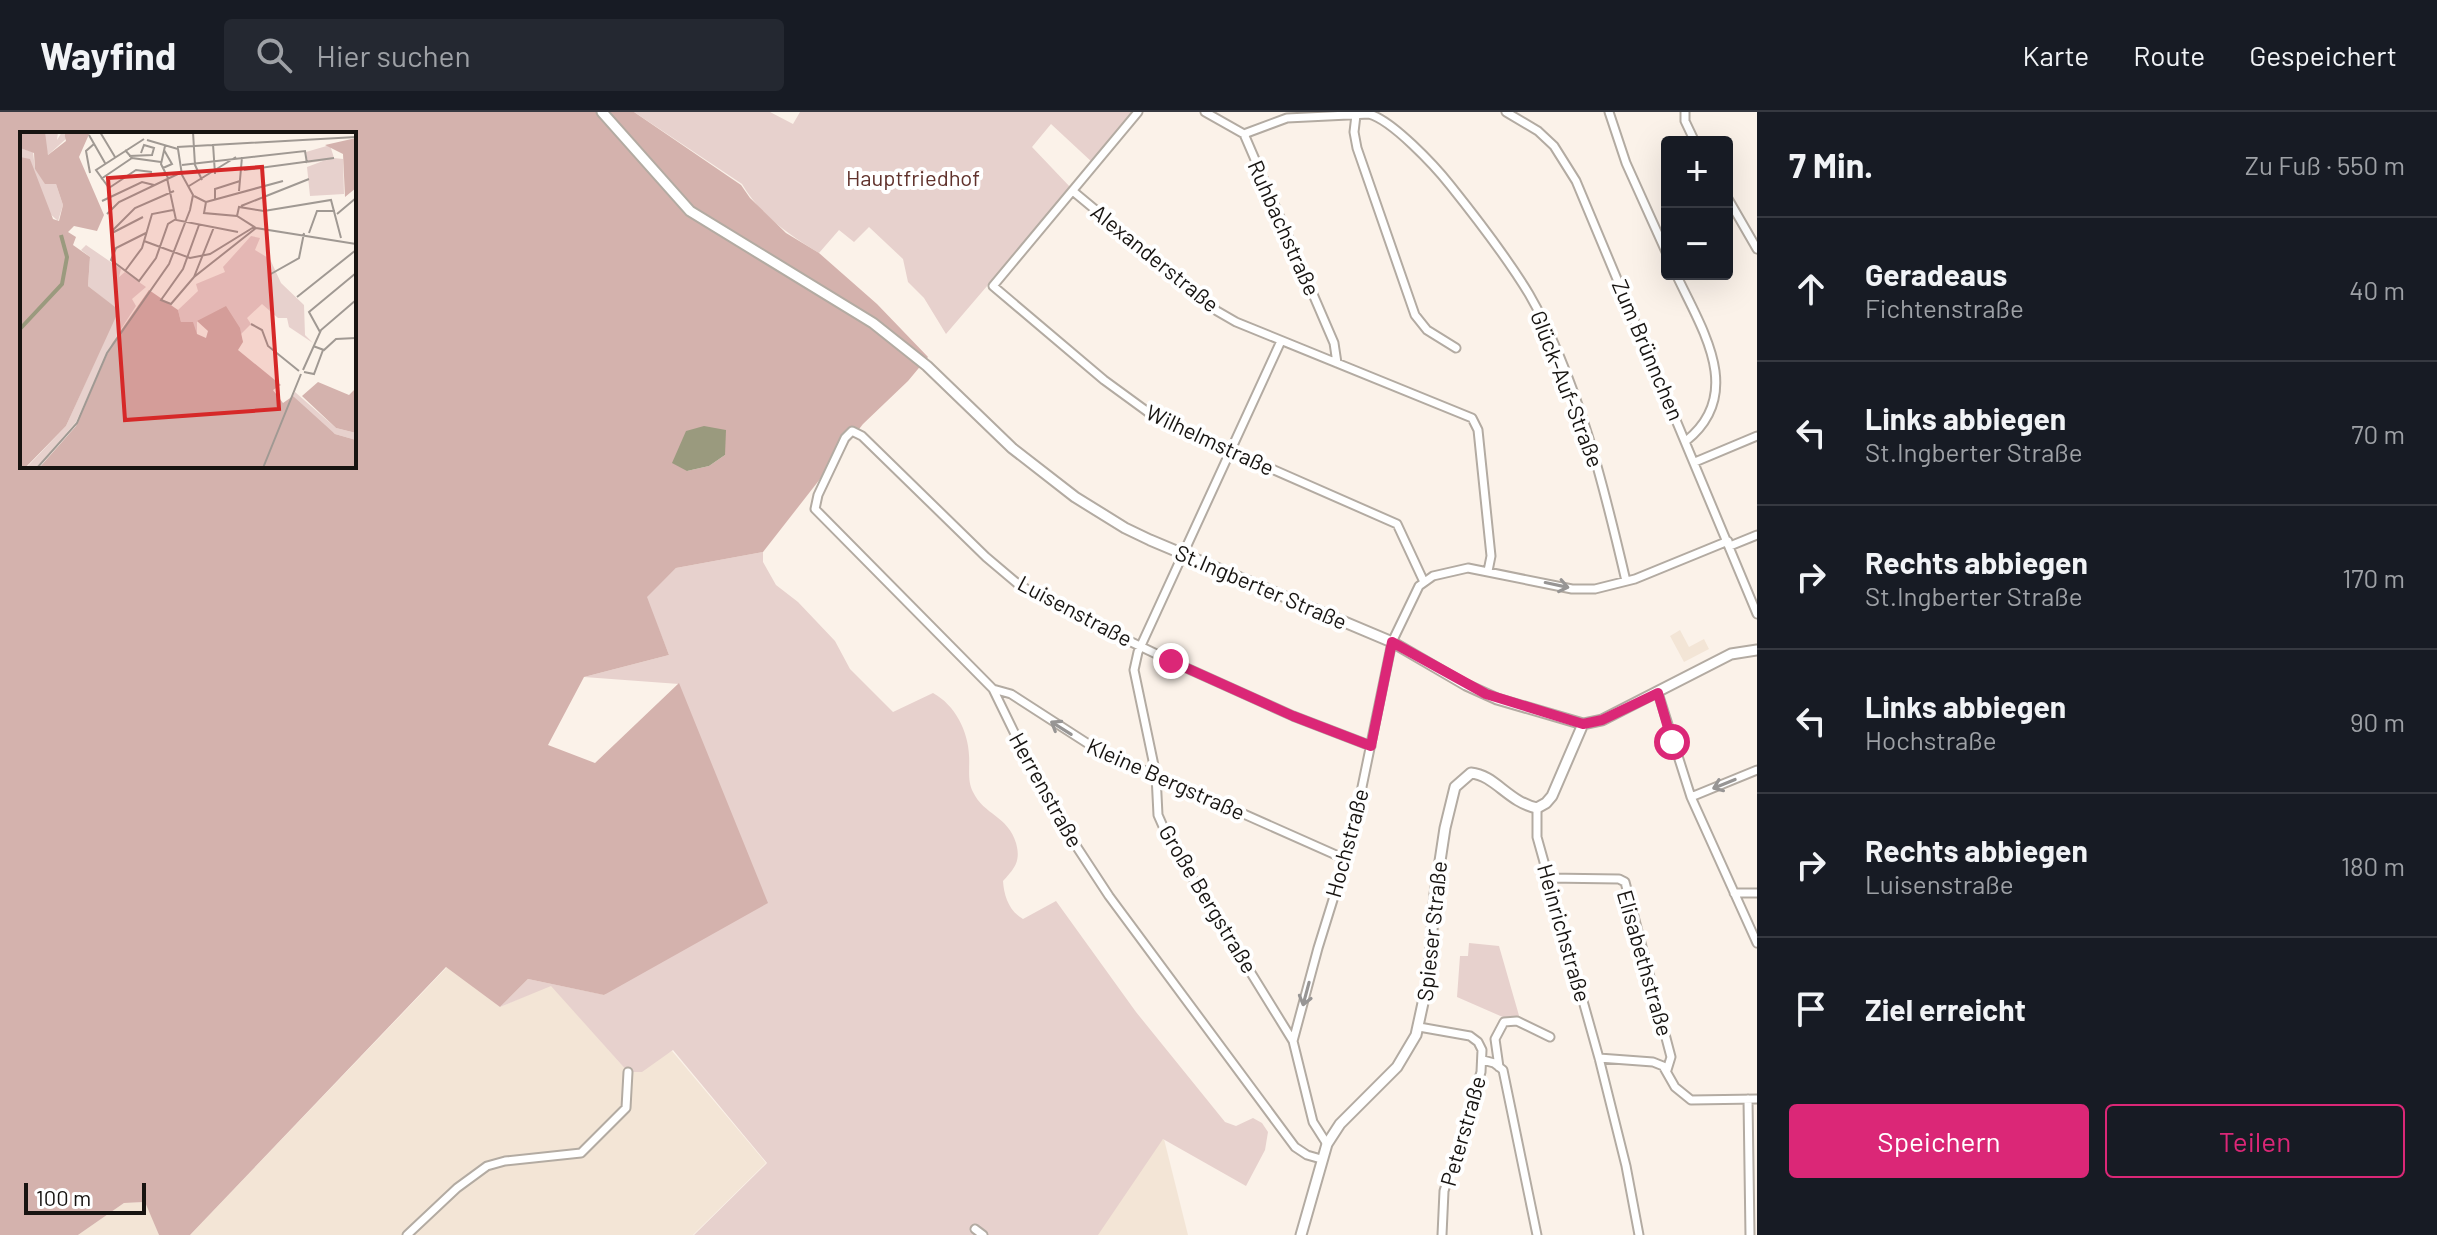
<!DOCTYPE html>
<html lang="de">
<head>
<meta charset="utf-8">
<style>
  :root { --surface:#171b24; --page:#242831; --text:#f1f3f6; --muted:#9ea1a6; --line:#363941; --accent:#db2777 }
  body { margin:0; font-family:Barlow,sans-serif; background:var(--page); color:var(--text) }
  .controls { position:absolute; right:24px; top:24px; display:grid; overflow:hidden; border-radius:8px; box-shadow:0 8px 32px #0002 }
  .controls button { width:72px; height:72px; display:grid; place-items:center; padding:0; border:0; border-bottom:2px solid var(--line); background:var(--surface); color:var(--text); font:40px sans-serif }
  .scale { position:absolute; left:24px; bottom:20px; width:122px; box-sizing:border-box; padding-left:8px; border:4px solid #171411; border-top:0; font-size:22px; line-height:28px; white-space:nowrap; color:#171411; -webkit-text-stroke:6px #fff; paint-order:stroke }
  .stop { position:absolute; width:24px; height:24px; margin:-18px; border:6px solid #db2777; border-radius:50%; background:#fff }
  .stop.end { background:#db2777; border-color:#fff; box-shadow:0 2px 8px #0008 }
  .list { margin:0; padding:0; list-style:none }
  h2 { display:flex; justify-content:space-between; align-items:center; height:104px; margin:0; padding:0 32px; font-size:34px }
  h2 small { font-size:26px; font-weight:400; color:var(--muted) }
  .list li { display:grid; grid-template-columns:52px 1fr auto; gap:24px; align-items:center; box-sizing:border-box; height:144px; padding:0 32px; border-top:2px solid var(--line) }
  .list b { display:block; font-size:30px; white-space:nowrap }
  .list p { margin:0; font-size:26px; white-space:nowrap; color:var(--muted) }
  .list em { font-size:26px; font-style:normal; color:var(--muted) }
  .actions { display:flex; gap:16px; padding:24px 32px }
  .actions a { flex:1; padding:18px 0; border:2px solid var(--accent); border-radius:8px; text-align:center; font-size:28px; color:var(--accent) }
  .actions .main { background:var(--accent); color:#fff }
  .icon { flex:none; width:44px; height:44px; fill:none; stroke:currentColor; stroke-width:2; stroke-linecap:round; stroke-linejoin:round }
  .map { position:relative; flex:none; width:1757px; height:1123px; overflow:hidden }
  header { display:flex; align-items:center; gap:48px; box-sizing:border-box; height:112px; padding:0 40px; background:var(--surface); border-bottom:2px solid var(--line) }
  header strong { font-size:38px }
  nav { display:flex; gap:44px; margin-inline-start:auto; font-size:28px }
  .search { width:560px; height:72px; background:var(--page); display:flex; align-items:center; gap:20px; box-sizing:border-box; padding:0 28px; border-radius:8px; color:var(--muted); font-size:30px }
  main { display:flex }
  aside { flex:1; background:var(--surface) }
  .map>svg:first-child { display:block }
  .built { fill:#f3e5d6 }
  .green { fill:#e7d1cd }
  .forest { fill:#d4b2ad; fill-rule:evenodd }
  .water { fill:#9a9a7e }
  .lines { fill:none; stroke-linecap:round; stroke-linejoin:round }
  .street-casing { stroke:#b3aba2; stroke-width:11 }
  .secondary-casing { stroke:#b3aba2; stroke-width:13 }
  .street { stroke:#fff; stroke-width:7 }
  .secondary { stroke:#fff; stroke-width:9 }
  .oneway { stroke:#979594 }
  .route { stroke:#db2777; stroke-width:10 }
  .labels { text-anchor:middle; stroke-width:8; stroke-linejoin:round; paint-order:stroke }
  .park-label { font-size:22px; fill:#61322c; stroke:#fff }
  .street-label { font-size:22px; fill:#171411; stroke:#fff }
  .inset-river { fill:none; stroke:#9a9a7e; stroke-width:4 }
  .inset-road { fill:none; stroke:#a09993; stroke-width:2 }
  .view { fill:#d62828; fill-opacity:0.15; stroke:#d62828; stroke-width:4 }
  .inset-edge { fill:none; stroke:#171411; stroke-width:4 }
</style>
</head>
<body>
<header>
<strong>Wayfind</strong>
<div class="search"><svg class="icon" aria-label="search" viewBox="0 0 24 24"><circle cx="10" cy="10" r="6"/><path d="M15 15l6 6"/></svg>Hier suchen</div>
<nav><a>Karte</a><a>Route</a><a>Gespeichert</a></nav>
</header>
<main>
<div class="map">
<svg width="1757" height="1123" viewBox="0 0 1757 1123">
  <rect width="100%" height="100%" fill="#fbf2e9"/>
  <!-- built -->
  <path class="built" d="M1680 518 1689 535 1704 527 1709 537 1684 550 1670 524Z
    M447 855 500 895 551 873 628 960 672 939 766 1051 693 1123H190Z
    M1164 1027 1188 1123H930Z
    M146 1090 159 1123H78L124 1091Z"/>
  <!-- green -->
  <path class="green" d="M634 0H770L793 12 800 0H1133L1093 51 1051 12 1032 35 1071 76 946 222 924 186 908 170 903 147 869 115 854 130 839 118 819 141C789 123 760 103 742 72Z
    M763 440V450L776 473 798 490 835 529 850 557 893 600 933 581C955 593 968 619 969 643 970 655 967 669 973 680 984 703 1008 704 1016 731 1021 749 1015 756 1003 769 1004 784 1009 799 1023 807L1056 789 1136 900 1225 1010 1236 1014 1253 1006 1262 1011 1268 1020 1265 1038 1246 1074 1163 1027 1098 1123H694L767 1051 673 938 642 960H628L551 874 500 895 528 867 605 883 679 572 584 565 669 543 646 485 676 456Z
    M1469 831 1499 834 1520 907 1505 906 1457 885 1460 844H1468Z"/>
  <!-- forest -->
  <path class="forest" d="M0 0H634L741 73 750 86 786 121 819 141 877 192 928 245 908 269 863 312 763 440 676 456 647 485 669 543 584 565 548 633 595 651 679 571 768 791 604 883 528 867 500 895 446 855 190 1123H159L145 1090 124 1091 78 1123H0ZM22 22H354V354H22ZM725 318V343L709 354 687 359Z"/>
  <!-- water -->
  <path class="water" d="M704 314 726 318 725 343 709 354 687 359 672 351 686 319Z"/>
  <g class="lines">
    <defs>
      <path id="street" d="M1138 0 993 174 1104 268 1156 306 1397 412 1424 470
        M1205 0 1244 22 1334 231 1337 251
        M1506 0 1538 19 1554 34 1576 69 1757 502
        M1609 0 1626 51 1667 142
        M1685 0V9L1695 30
        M1356 3 1354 20 1357 36 1415 203 1427 218 1456 236
        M1244 22 1287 6 1369 2C1392 8 1435 54 1450 73 1478 108 1506 144 1529 182 1578 267 1604 375 1626 469
        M1074 80 1217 199 1236 210 1472 306 1478 318 1491 444 1488 459
        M1727 85 1757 137
        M1676 162C1701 216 1746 281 1686 329
        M1281 229 1138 540 1134 558 1156 663 1158 703 1169 728 1293 929 1313 1010 1327 1032
        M1695 350 1757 324
        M1730 434 1757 423
        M993 577 1011 582 1107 644 1156 663 1345 747
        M1658 581 1691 685 1757 831
        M1691 685 1757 658
        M1537 696V725L1599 946 1626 1054 1639 1123
        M1548 766 1619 767 1625 770 1671 945 1667 958
        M1734 781H1757
        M1419 915 1470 924 1478 930 1482 938 1481 960 1444 1079 1442 1123
        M1293 929 1318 836 1350 733 1392 530 1419 474 1433 464 1468 456 1572 477H1595L1635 467 1728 429
        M1599 946 1653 950 1663 954 1675 975 1691 988 1757 987
        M1483 948 1494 951 1503 958 1537 1123
        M1499 955 1495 927 1504 910 1517 909 1550 925
        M1748 987 1750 1123
        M1321 1047 1307 1043 1295 1035 1109 784 1050 694 993 577 815 397 818 383 845 326 852 319 862 324 986 445 1018 472 1058 495 1171 549 1293 604 1371 634
        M975 1117 983 1123
        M407 1123 457 1076 487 1054 505 1049 581 1041 626 996 628 960"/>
      <path id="secondary" d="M602 0 690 99 873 211 927 254 1012 336 1075 385 1125 416 1150 428 1392 530 1466 573 1497 587 1583 612 1602 608 1731 542 1757 538
        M1301 1123 1327 1032 1340 1012 1397 955 1416 923 1428 868 1435 782 1445 716 1455 675 1471 661C1495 663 1508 690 1537 696L1546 691 1552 684 1583 612"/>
    </defs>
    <!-- street casing -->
    <use href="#street" class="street-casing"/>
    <!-- secondary casing -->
    <use href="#secondary" class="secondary-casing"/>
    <!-- street -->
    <use href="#street" class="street"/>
    <!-- secondary -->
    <use href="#secondary" class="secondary"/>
  </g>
  <!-- one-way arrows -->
  <defs><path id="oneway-shaft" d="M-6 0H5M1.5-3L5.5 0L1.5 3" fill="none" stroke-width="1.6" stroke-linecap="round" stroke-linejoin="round" transform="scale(2)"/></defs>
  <g class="oneway">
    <use href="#oneway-shaft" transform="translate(1557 473) rotate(12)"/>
    <use href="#oneway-shaft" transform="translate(1061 616) rotate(-148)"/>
    <use href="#oneway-shaft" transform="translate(1724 672) rotate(158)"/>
    <use href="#oneway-shaft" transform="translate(1306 882) rotate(105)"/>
  </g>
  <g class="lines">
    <!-- route -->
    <path class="route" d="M1171 549 1293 604 1371 634 1392 530 1486 582 1583 612 1602 608 1658 581 1672 630"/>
  </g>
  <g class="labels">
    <!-- park labels -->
    <g class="park-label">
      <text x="913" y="74">Hauptfriedhof</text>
    </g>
    <!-- street labels -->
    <g class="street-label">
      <text transform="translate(1284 116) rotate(66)" y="8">Ruhbachstraße</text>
      <text transform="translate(1155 146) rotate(39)" y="8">Alexanderstraße</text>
      <text transform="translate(1648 238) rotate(67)" y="8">Zum Brünnchen</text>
      <text transform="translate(1567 277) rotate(69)" y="8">Glück-Auf-Straße</text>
      <text transform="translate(1210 328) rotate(25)" y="8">Wilhelmstraße</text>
      <text transform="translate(1261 475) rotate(23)" y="8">St.Ingberter Straße</text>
      <text transform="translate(1075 499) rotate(28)" y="8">Luisenstraße</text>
      <text transform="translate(1166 667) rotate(24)" y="8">Kleine Bergstraße</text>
      <text transform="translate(1046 678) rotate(61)" y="8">Herrenstraße</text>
      <text transform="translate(1347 731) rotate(-75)" y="8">Hochstraße</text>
      <text transform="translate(1208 787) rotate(59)" y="8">Große Bergstraße</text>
      <text transform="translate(1432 819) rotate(-84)" y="8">Spieser Straße</text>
      <text transform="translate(1564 821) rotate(74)" y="8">Heinrichstraße</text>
      <text transform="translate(1645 851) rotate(74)" y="8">Elisabethstraße</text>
      <text transform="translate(1463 1019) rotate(-74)" y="8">Peterstraße</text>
    </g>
  </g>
  <!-- overview -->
  <g transform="translate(20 20)">
    <rect width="336" height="336" fill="#fbf2e9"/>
    <path d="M38 0 37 8 42 0 47 6 28 23 21 0ZM310 13 314 26 323 27 324 62 290 64 287 35 303 29 288 31 286 20ZM0 16 13 20 15 37 36 52 43 73 38 89 27 79 10 28 0 26ZM231 104 240 106 235 118 250 127 261 151 284 173 285 203 293 211 269 195 267 186H258L242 172 227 186 231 192 220 203 223 210 177 189V202L161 190 158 178 178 159 176 152 205 140 203 135ZM66 113 101 137 99 145 105 140 126 155 112 167 116 174 92 211 56 290 16 336H6L46 294 98 178 68 154 70 125 61 118ZM275 260 316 296 336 301V308L315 302 291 284 273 264Z" fill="#e7d1cd"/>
    <path d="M0 0H25L28 23 46 9 44 0H70L59 25 84 83 77 99 54 94 48 100 56 105 53 113 70 125 68 154 99 178 46 294 5 336H0V25L10 27 33 87 39 89 43 73 36 52H25L15 37 14 21 0 16ZM336 6V56L325 65 323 22 305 13ZM129 158 158 178 161 190H173L177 202 186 206 188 199 177 189 206 174 220 196 223 210 218 218 261 253 253 258 263 271 273 264 315 302 336 308V336H19L56 294 92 211ZM298 250 329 263 336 256V301L316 296 282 264Z" fill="#d4b2ad"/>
    <path class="inset-river" d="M0 197 42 152 47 125 41 103"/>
    <path class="inset-road" d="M80 0 95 25M173 0 175 33 182 48M69 3 85 31M124 7 76 38 89 56 116 38 132 40M193 12 195 42M145 14 141 32 148 46M157 15 336 5M105 18 112 26 141 30M121 21 124 13 134 16 132 23M109 24 133 23M162 33 285 19 287 31M143 36 152 32 144 18M224 38 314 26M70 41 66 19 74 12M147 46 156 88 218 100M81 47 112 26M169 54 216 25M219 59 222 25M174 64 186 70 184 81 217 84 236 96 336 112M195 67V57L220 49M82 69 122 50 134 53M186 70 263 49M221 74 289 47M87 82 99 70 162 40M317 82 336 66M217 84 219 75 244 79 311 68 321 106M179 93 163 137 141 168 151 172 174 145 236 96M92 99 115 76 154 59M92 101 123 85M126 101 96 116 91 128 119 149 136 126 148 92 156 87M289 101 297 79H315M124 109 170 126 190 122 234 95M105 139 122 116 132 82 153 78M249 143 279 126 284 101M174 145 194 95M277 165 336 118M231 192 242 198 248 214 279 239M300 200 289 180 336 141M293 214 304 218 316 207 336 206M283 238 301 198 336 168M284 240 294 242 303 218M17 336 57 291 87 221 149 132 170 78 173 63 162 43 158 17 127 8M243 336 281 242"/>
    <path class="view" d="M242 35 259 277 105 288 88 46Z"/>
    <rect width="336" height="336" class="inset-edge"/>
  </g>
</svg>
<div class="controls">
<button>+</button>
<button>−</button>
</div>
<div class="scale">100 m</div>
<div class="stop" style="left:1672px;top:630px"></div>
<div class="stop end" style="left:1171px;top:549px"></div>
</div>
<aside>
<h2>7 Min.<small>Zu Fuß · 550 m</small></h2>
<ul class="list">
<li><svg class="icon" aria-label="ahead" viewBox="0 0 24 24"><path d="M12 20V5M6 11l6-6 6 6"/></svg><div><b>Geradeaus</b><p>Fichtenstraße</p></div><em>40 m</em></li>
<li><svg class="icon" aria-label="left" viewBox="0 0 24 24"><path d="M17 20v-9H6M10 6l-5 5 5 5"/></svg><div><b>Links abbiegen</b><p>St.Ingberter Straße</p></div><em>70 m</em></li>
<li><svg class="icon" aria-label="right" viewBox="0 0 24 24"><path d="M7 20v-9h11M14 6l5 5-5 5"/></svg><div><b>Rechts abbiegen</b><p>St.Ingberter Straße</p></div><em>170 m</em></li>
<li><svg class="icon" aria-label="left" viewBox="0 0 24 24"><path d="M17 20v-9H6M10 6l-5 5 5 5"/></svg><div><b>Links abbiegen</b><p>Hochstraße</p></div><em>90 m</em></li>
<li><svg class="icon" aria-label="right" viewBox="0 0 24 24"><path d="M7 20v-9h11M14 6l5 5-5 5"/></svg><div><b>Rechts abbiegen</b><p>Luisenstraße</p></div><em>180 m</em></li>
<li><svg class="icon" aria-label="arrive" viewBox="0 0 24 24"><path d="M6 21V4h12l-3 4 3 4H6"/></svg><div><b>Ziel erreicht</b></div></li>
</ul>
<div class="actions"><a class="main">Speichern</a><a>Teilen</a></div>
</aside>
</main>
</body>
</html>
